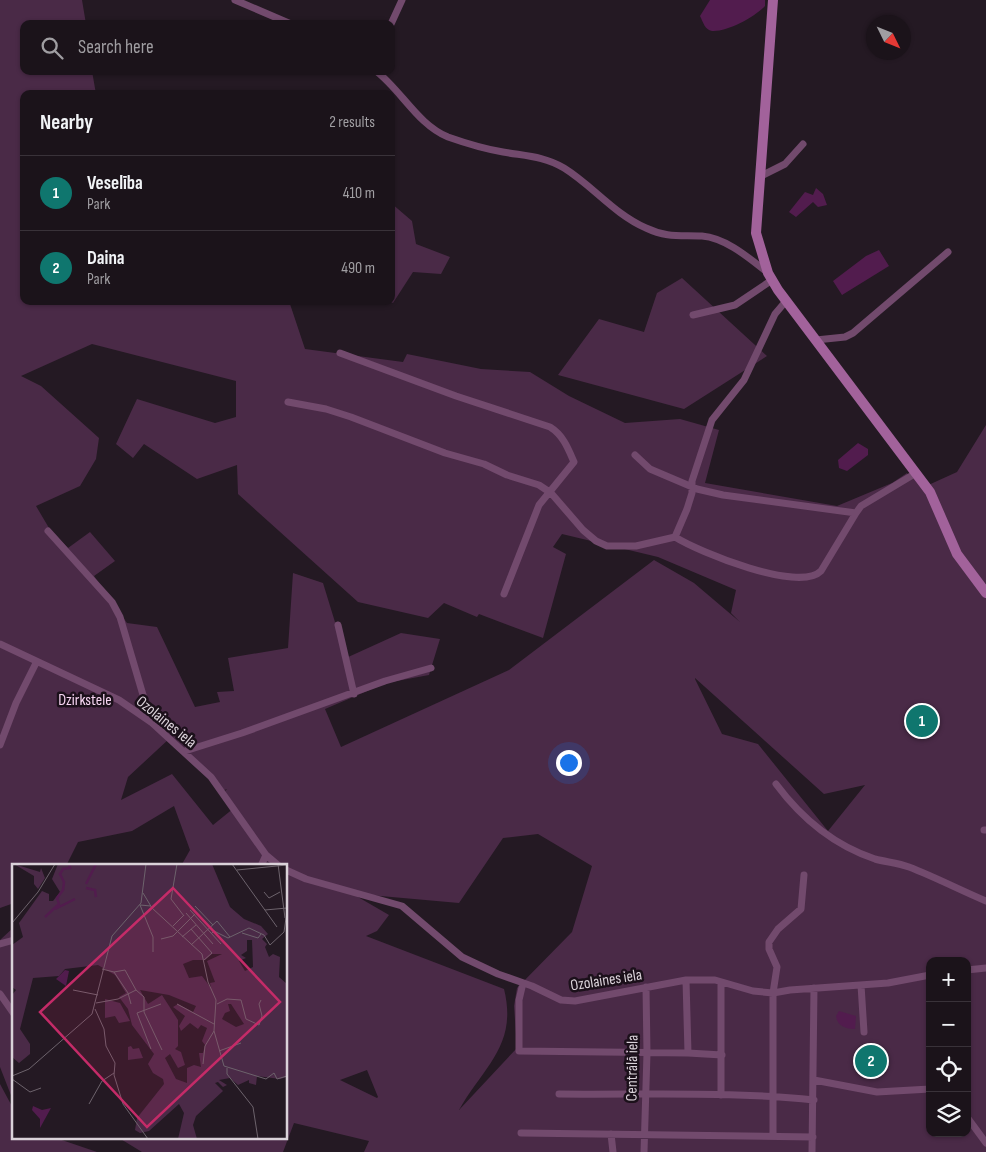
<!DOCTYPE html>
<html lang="en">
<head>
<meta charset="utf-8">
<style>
  :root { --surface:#1b131a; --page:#282027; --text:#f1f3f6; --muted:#a09ea2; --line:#393239; --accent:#0f766e }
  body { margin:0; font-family:"Sofia Sans Condensed",sans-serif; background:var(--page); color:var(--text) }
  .controls { position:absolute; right:15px; bottom:15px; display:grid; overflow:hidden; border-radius:10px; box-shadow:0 1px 4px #0004 }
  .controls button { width:45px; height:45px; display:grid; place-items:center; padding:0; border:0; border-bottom:1px solid var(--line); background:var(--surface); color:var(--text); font:25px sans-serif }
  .compass { position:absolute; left:866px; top:15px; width:45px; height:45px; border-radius:50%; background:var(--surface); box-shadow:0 1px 4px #0004; rotate:133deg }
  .you { position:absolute; left:568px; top:762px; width:18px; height:18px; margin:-12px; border:4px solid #fff; border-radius:50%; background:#1a73e8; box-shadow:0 0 0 8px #1a73e833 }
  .badge { display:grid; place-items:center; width:32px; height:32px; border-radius:50%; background:var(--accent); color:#fff; font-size:16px; font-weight:700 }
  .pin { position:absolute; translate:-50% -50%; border:2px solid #fff; box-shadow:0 1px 5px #0006 }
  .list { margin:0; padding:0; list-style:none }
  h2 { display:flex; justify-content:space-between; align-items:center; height:65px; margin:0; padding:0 20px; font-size:21px }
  h2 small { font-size:16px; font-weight:400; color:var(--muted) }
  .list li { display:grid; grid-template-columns:32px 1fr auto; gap:15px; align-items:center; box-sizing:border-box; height:75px; padding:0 20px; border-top:1px solid var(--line) }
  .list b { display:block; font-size:19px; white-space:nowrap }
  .list p { margin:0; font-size:16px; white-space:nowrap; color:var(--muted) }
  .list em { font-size:16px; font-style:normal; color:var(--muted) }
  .icon { flex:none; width:28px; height:28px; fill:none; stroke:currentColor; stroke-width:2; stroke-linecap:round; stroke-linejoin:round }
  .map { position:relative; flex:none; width:986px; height:1152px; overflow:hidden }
  .search { position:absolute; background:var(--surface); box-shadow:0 1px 4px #0004; left:20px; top:20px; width:375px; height:55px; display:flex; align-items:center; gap:12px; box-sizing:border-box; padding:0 18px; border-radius:10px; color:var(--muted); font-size:19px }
  .panel { position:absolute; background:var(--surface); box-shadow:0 1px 4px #0004; left:20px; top:90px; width:375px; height:215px; border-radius:10px }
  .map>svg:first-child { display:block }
  .green { fill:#4a2a47; fill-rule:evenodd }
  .water { fill:#521c4e }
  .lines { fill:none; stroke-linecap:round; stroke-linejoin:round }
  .street { stroke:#724a6d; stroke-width:7 }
  .secondary { stroke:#a2629b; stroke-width:10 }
  .labels { text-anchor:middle; stroke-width:5; stroke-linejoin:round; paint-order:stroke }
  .park-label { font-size:16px; fill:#f7d5f2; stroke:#1b101a }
  .street-label { font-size:16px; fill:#dad2d9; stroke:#1b101a }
  .inset-river { fill:none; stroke:#521c4e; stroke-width:2.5 }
  .inset-road { fill:none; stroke:#6d636c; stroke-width:1 }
  .view { fill:#c42b68; fill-opacity:0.15; stroke:#c42b68; stroke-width:2.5 }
  .inset-edge { fill:none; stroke:#dad2d9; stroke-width:2.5 }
</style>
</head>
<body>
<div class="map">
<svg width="986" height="1152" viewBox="0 0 986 1152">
  <rect width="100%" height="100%" fill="#241923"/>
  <!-- green -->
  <path class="green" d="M0 0H82L86 24H24V71H92L96 94H24V301H289L305 349 403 362 407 354 481 369 530 372 569 396 625 423 680 419 719 430 705 483 837 506 892 483 907 473 909 476 916 473 924 487 957 472 986 425V1152H364L369 1141 294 1123 283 1152H142L119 1138H286V866H181L190 850 174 806 132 831 78 842 66 866H14V903L0 908ZM92 344 236 381V417L215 423 137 399 116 444 133 458 144 444 197 479 237 465 238 494 358 602 428 618 444 603 477 617 479 614 543 638 566 554 553 547 562 534 658 557 736 590 731 613 740 622 694 583 654 560 509 670 341 747 325 709 386 683 429 675 440 639 401 633 346 658 323 583 293 573 288 648 228 658 234 691 217 692 220 702 195 707 157 627 127 623 94 576 115 561 90 532 68 548 49 528 36 506 80 486 96 459 99 438 41 386 21 376ZM695 671V678L824 794 865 785 828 831 758 744 722 734 695 679ZM170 738 222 791 227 789 225 791 234 808 213 825 172 774 121 800 128 777ZM538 834 592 866 572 932 517 988 514 1006 517 1048 459 1110C484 1066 518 1045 504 989L366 936 377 931 389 915 358 897V894L459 903 503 838ZM930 961H967V1133H930ZM367 1070 378 1097 377 1098 340 1080Z
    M391 203 412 221 416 244 450 257 441 274 413 272 393 303 389 301H391Z
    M682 278 767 356 684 409 558 375 599 319 644 332 657 293Z
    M14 927V1103L0 1067V940Z
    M0 1084 14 1110V1138H56L97 1152H0Z"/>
  <!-- water -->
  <path class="water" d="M710 0H765V6C755 17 727 32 712 31 705 30 703 22 700 16Z
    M816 188 823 194 827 205 818 207 813 202 796 217 789 212 805 192 813 195Z
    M879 250 889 266 842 295 833 281 866 256Z
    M858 443 868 449V455L847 471 839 468 838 460Z
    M839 1011 856 1016 855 1029C846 1029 837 1026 836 1016Z"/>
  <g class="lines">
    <!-- street -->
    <path class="street" d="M235 0 291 24
      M391 24 402 0
      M376 71C401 90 418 125 448 137 465 143 485 149 503 152 525 156 544 156 564 168 593 186 614 214 646 228 667 238 680 235 702 236 726 238 749 258 767 272
      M761 176 785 164 803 144
      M693 315 735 305 772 280
      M816 340 845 337 853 333 948 252
      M340 353 456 396 550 427C563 435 568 448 574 462L539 505 504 594
      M288 402 326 409 351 417 445 453 484 464 507 475 539 485 551 493 583 530 596 541 607 546H636L675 537C699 552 799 593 821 571L856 513
      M635 455 650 469 697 489 723 495 856 513 861 506 916 473
      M48 531 112 602 120 617 151 722
      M675 537 687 509 692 493V481L712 420 744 380 775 314 786 301
      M338 625 354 694
      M0 644 119 700 151 722 211 777 266 855 279 866
      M0 745 16 703 36 663
      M185 751 242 733 385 681 431 668
      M776 784C802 819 833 845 875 859 886 862 898 863 909 867 935 877 960 890 986 901
      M984 830H986
      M261 866 266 855
      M286 870 306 879 402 906 462 957 498 974 532 986 561 1000 575 1001 686 980H715L753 991 773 993 790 990 888 983 930 975
      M0 944 14 940
      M967 970 986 968
      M686 980 688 1053
      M523 983 519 1000V1051L688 1053 722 1055
      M861 985 864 1032
      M0 994 14 1014
      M814 1080 877 1092 930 1089
      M559 1094C644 1095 730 1091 814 1100
      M721 1095V982
      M967 1117 986 1143
      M521 1133 813 1137
      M611 1134 613 1152
      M773 1136V993L777 967 769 949V942L778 929 801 909 804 875
      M644 1152 647 1053 646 987
      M812 1152 814 988"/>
    <!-- secondary -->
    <path class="secondary" d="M773 0 756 233 768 273 778 290 930 492 957 554 986 593"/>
  </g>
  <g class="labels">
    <!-- park labels -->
    <g class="park-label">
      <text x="85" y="705">Dzirkstele</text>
    </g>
    <!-- street labels -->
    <g class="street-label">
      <text transform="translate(167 721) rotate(39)" y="6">Ozolaines iela</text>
      <text transform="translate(606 979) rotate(-9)" y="6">Ozolaines iela</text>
      <text transform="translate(631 1068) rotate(-89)" y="6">Centrālā iela</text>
    </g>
  </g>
  <!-- overview -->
  <g transform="translate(12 864)">
    <rect width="275" height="275" fill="#241923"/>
    <path d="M2 0 28 8 29 4 33 14 26 25 22 20V12ZM46 0H200L218 43 232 55 249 62 256 70 250 75 255 80 253 83 257 93 261 90 268 93 267 113 275 120V213L268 215 245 212 244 221 237 219V216L226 221 218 214 207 216 215 221 211 223 206 218 203 219 211 227 184 252 181 261 185 275H166L172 249 167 240 137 267 128 269 123 266 125 254 152 220 151 215 141 209 136 200 142 190 120 161 116 145 107 133 114 129 103 111 86 101 53 105 47 112 21 114 8 165 18 180V190L7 199 0 193V131L4 126 0 123V81L11 73 7 59 30 27 37 30V37H41L48 28 40 15ZM235 76H240L241 103 233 107 227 97 234 94 229 91 235 87ZM200 90H210L195 97 203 118 198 119 199 124 190 112 177 114 171 100 181 96H193ZM128 126 157 131 184 142 181 148 166 140 161 143 173 152 167 162 169 167 178 159 186 165 189 161 195 164 190 177 193 181 191 189H187L189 203 182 201 175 204V219L164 215 153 194 158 190 166 204 173 201 169 188 163 185 166 182V156L150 131 136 140ZM216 140H219L232 160 224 163 210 155 213 149 218 147ZM93 135 108 139 118 157 107 159 103 152 93 154ZM119 182 121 185 127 184 131 194 116 196V183Z" fill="#4a2a47" fill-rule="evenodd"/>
    <path d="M53 106 57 107 54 122 44 115ZM21 242 30 246 39 244 28 264V255L20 246Z" fill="#521c4e"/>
    <path class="inset-river" d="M74 20 84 0M74 24 83 26 84 33M43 45 63 35M33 53 47 40 45 34 51 26 52 18 48 10 51 5 58 4 57 0"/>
    <path class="inset-road" d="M165 0 159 35 172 52M220 0 265 63M266 0 273 54M225 6 275 1M252 28 257 34 268 28M131 29 140 44 190 90 196 118 204 136 202 167 212 202 254 215 262 209 265 215 275 212M139 42 128 41 141 73V88M183 42 201 61M178 46 209 80M253 46 275 44M174 49 201 80M0 59 26 28 43 0M161 62 172 51M179 65 200 89 192 96M200 69 202 67 216 74 237 64 252 71 258 81 272 68 274 54M230 69 246 74 249 70M170 73 184 61M149 75 161 72 183 50M179 81 205 57 218 73M90 105 102 108 116 129 119 140M102 108 113 106 124 126 132 133V148L150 186M61 126 86 131M84 139 106 135 124 126M165 140 202 160M205 140 215 135 229 136 234 155 247 161 250 152 247 140 249 136M83 145 92 165 94 182 103 199 102 211 111 240 136 275M139 185 125 149 149 140M207 187 229 179M191 200 193 182 202 167M215 204V210L241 243 246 275M0 212 17 205 80 150 100 72 129 39 134 0M0 215 18 228 29 224M77 240 90 217 102 209"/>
    <path class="view" d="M161 24 268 138 135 263 28 148Z"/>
    <rect width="275" height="275" class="inset-edge"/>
  </g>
</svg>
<div class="controls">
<button>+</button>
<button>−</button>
<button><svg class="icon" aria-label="locate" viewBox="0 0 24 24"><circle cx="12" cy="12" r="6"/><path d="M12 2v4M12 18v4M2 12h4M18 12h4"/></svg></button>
<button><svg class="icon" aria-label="layers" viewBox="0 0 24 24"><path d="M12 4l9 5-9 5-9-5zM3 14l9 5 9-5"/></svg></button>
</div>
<svg class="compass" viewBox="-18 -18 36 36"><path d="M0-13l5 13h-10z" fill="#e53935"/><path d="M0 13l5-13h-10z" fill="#a09ea2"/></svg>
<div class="you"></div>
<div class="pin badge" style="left:922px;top:721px">1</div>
<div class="pin badge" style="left:871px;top:1061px">2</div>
<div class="search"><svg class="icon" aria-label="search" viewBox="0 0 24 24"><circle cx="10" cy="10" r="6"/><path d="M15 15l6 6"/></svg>Search here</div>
<section class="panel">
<h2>Nearby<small>2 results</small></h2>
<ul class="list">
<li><span class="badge">1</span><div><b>Veselība</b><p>Park</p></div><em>410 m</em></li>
<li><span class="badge">2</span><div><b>Daina</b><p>Park</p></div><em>490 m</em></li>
</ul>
</section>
</div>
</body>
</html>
